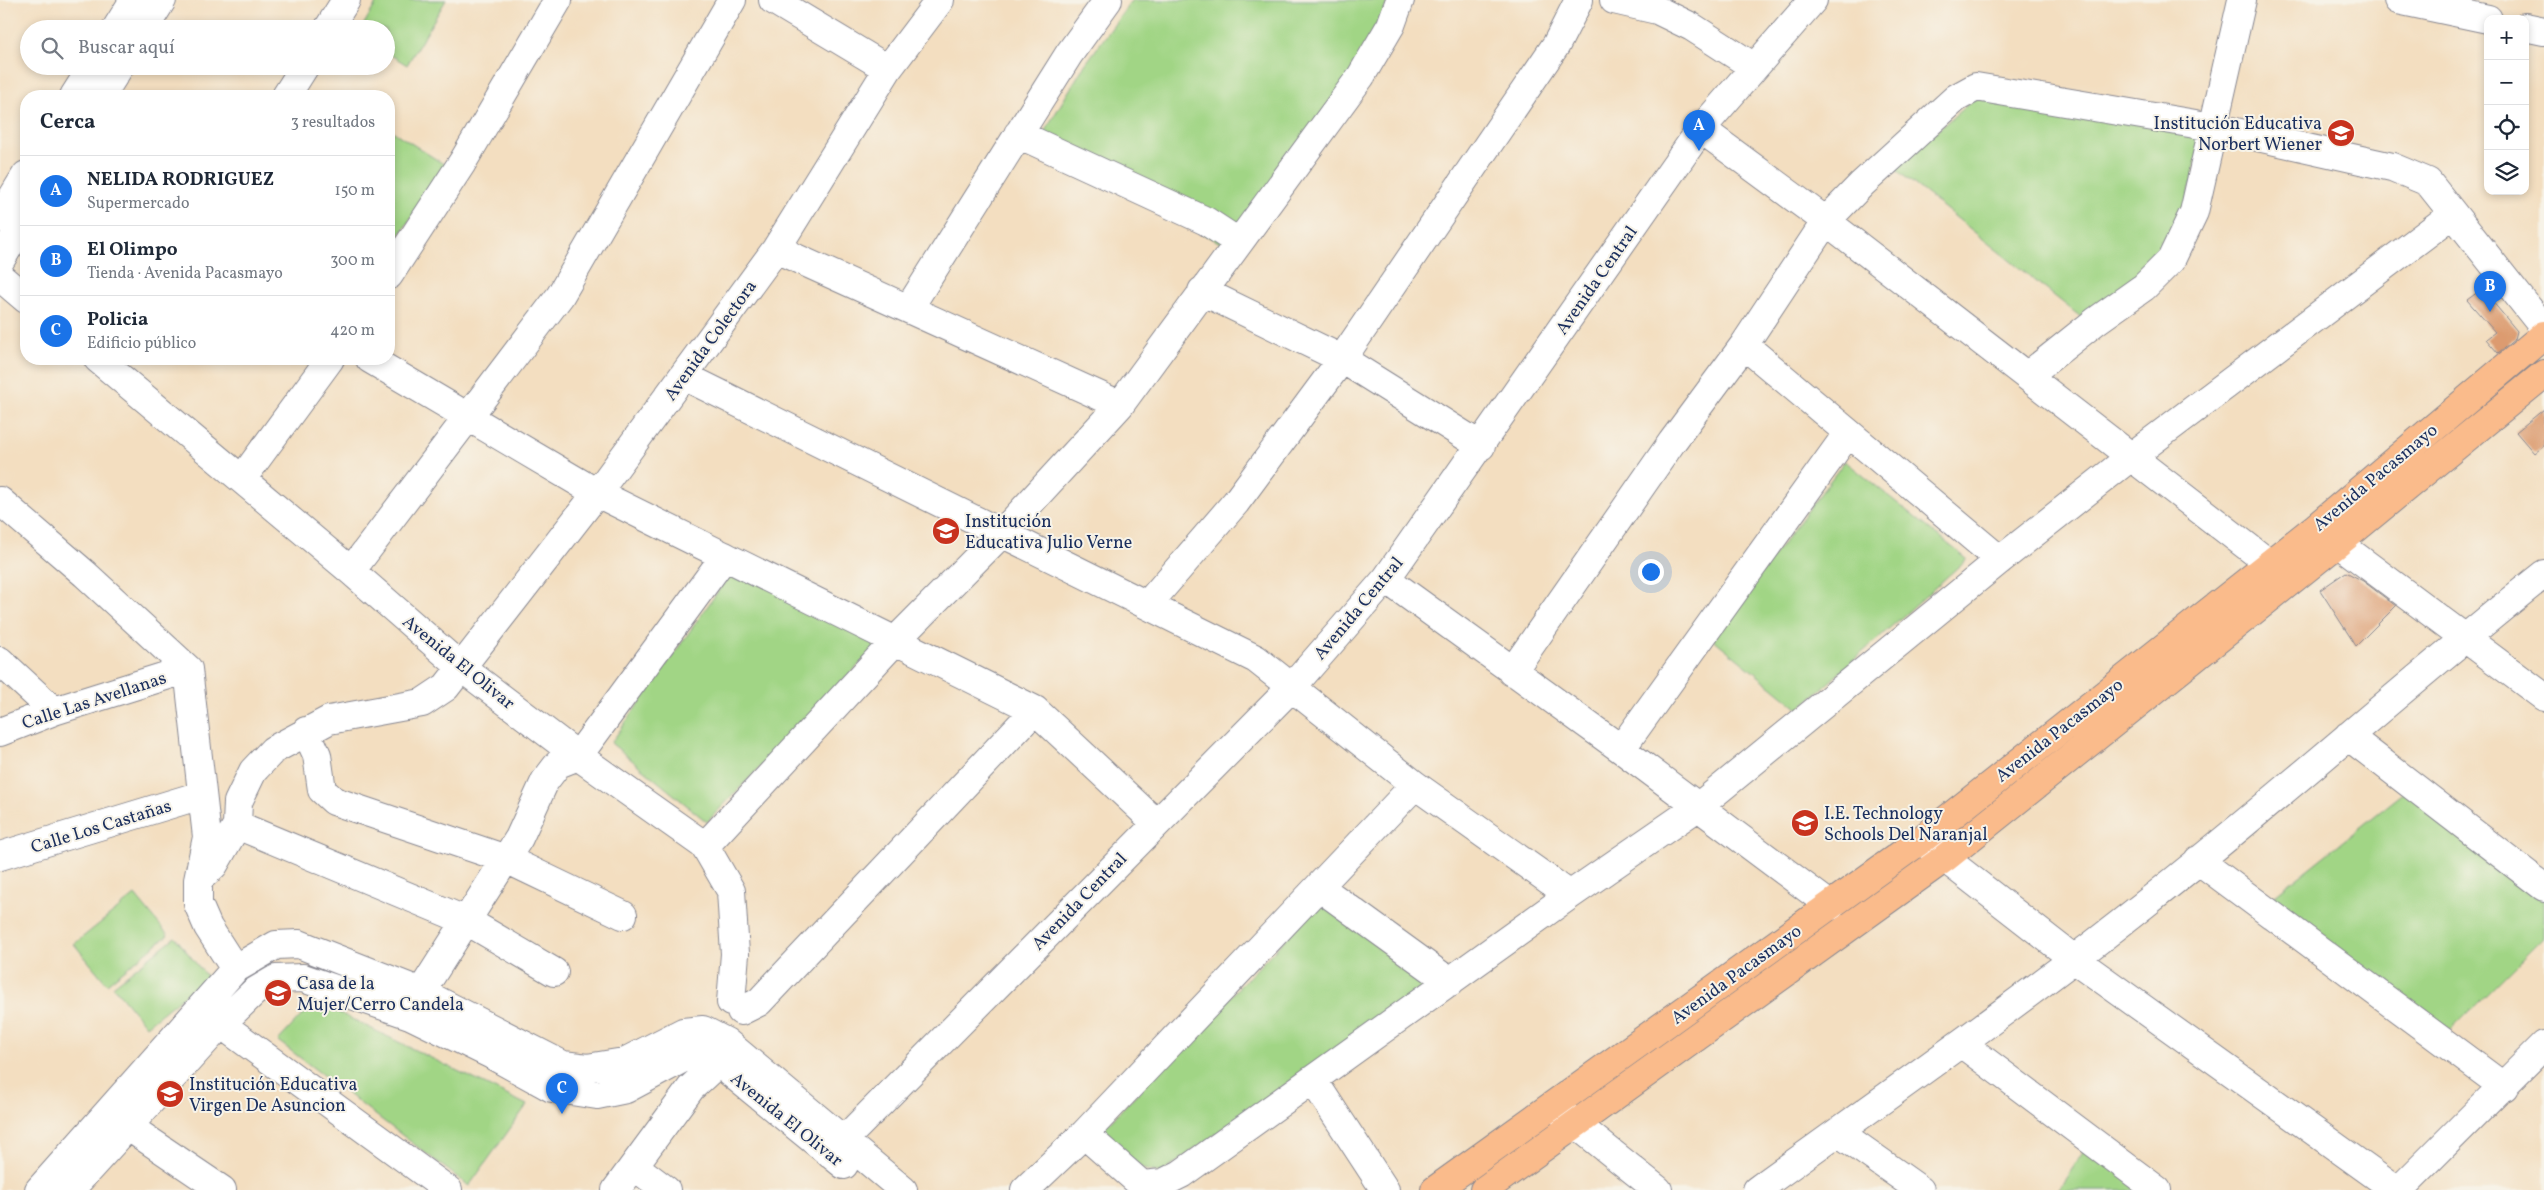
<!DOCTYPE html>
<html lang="es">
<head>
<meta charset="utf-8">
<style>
  :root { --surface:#fff; --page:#f6f6f7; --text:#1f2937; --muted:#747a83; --line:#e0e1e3; --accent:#1a73e8 }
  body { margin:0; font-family:Vollkorn,serif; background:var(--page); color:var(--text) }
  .controls { position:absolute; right:15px; top:15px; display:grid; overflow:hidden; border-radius:10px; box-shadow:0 2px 8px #0003 }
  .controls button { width:45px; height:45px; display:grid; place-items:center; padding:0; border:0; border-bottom:1px solid var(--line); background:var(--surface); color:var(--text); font:25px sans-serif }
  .you { position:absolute; left:1650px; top:571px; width:18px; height:18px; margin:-12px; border:4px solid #fff; border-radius:50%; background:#1a73e8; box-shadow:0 0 0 8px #1a73e833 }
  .badge { display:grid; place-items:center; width:32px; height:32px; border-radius:50%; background:var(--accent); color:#fff; font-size:16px; font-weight:700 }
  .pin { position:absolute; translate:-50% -41px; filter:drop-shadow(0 1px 2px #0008) }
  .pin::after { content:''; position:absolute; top:26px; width:18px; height:15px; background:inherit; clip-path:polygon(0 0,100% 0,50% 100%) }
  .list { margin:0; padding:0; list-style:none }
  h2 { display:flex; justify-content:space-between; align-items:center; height:65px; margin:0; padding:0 20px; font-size:21px }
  h2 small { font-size:16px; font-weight:400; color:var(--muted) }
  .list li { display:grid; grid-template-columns:32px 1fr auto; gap:15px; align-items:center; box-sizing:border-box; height:70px; padding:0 20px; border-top:1px solid var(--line) }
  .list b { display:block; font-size:19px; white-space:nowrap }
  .list p { margin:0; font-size:16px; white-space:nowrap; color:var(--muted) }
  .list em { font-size:16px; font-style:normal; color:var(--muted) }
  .icon { flex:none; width:28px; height:28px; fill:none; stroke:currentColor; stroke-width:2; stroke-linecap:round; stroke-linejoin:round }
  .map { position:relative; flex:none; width:2544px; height:1190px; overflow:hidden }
  .search { position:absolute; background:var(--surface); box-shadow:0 2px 8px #0003; left:20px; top:20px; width:375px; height:55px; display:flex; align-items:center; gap:12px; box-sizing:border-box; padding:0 18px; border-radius:28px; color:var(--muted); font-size:19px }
  .panel { position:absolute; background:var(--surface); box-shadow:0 2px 8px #0003; left:20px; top:90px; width:375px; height:275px; border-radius:20px }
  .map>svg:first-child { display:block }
  .green { fill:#a1d585; stroke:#5e8272 }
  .building { fill:#dc9b70 }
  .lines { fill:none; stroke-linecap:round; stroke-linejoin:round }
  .minor-casing { stroke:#87868f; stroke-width:30 }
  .major-casing { stroke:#87868f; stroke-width:30 }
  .minor { stroke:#fff; stroke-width:28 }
  .major { stroke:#fabb8b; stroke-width:28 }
  .labels { text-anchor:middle; stroke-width:4; stroke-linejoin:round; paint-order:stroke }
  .poi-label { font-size:18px; fill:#1b2f5e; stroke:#f7f3e8; text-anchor:start }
  .street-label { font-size:18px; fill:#1b2f5e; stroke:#f7f3e8 }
</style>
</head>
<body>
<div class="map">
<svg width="2544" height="1190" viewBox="0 0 2544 1190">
  <rect width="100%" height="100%" fill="#f7f3e8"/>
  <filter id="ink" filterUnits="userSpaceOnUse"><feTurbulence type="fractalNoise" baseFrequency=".02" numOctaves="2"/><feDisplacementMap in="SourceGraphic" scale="10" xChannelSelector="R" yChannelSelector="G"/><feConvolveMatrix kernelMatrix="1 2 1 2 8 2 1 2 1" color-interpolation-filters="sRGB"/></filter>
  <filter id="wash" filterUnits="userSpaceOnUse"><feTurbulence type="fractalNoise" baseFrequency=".0096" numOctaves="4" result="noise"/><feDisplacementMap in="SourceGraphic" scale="20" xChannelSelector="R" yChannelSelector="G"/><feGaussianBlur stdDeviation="1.12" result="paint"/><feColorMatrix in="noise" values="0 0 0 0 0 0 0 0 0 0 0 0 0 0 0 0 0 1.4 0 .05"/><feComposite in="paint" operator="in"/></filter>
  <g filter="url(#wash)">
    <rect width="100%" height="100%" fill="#f3dec0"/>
    <!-- green -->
    <path class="green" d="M378 0H446L407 65 386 52V29H361Z
      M1132 0H1389L1352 73 1225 245 1034 149 1084 66Z
      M1975 98 2202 133 2185 211 2164 254 2082 318 1894 168Z
      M389 129 445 165 389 252Z
      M1845 461 1967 559 1799 709 1712 638Z
      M733 570 881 642 707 822 611 743Z
      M2406 791 2544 899V937L2450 1031 2270 899Z
      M135 895 168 935 107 984 74 944Z
      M1321 902 1430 982 1161 1173 1143 1169 1100 1132Z
      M175 937 207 977 146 1026 113 986Z
      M315 1001 527 1105 469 1186 278 1041Z
      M2087 1147 2143 1190H2058Z"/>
    <g id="blocks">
      <!-- building -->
      <path class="building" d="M2482 289 2517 331 2515 339 2498 353 2486 339 2495 332 2467 300Z
        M2544 409V445L2534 453 2516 432Z
        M2346 572 2363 581 2396 606 2356 646 2320 590Z"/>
    </g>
  </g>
  <g filter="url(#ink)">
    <use href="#blocks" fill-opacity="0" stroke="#87868f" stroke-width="1"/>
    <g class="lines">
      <defs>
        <path id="minor" d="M773 0 888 69
          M1614 0 1657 10 1692 27 1754 67
          M2398 0 2488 19
          M2525 27 2544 31
          M116 29 134 0
          M144 29 162 0
          M328 29 346 0
          M74 96 93 66
          M101 96 120 66
          M286 96 305 66
          M1701 129 1826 221 2270 564
          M1018 134 1206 221 1238 242
          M0 218 26 175
          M776 249 1120 405
          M0 261 26 218
          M389 275 462 163 558 0
          M0 277 26 299
          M1202 291 1342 359 1481 446
          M909 308 1069 54 1108 0
          M1744 345 2000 560
          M98 359 351 571 462 668 578 756 705 846 731 891 735 954 731 1002
          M370 359 597 493 1035 710 1156 823
          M684 376 1256 659 1415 785 1570 895
          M2027 376 2096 321 2144 287 2171 260 2194 212 2242 0
          M242 479 330 359
          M0 501 85 574 188 669 207 837 198 880V904L208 927 235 969
          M2319 529 2544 697
          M351 571 560 296 732 0
          M1386 579 1621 749 1831 906
          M1148 604 1236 502 1342 359 1556 45 1579 0
          M0 661 54 711
          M1512 672 1672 442 1744 345 1826 221 1862 184 1956 98 1976 87 2213 127 2392 167 2428 182 2544 328
          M306 731 317 755 322 790 334 801 506 859 623 915
          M0 732 54 711 188 669
          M2348 736 2544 887
          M1621 749 1848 433
          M237 825 467 921 554 972
          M1921 840 2074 959 2396 1190
          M705 846 897 639 1003 532 1120 405 1361 76 1391 25 1400 0
          M0 856 201 795
          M2198 860 2504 1087
          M198 880 214 865 237 825 238 802 253 771 273 750 329 720 422 703 446 687 597 493 776 249 888 69 940 0
          M1319 887 1450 982
          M421 992 519 838 545 781 558 764 578 756 725 556
          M741 1011 759 1002 1035 710
          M207 1014 448 1190
          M1961 1043 2157 1190
          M1313 1080 1385 1190
          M1558 1110 1658 1190
          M114 1117 222 1190
          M1838 1132 1920 1190
          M1084 1134 1142 1185 1163 1183 1181 1174 1570 895 1699 806 2000 560 2132 456 2453 214
          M830 1154 1292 687 1386 579 1701 129 1813 0
          M634 1166 666 1190
          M39 1190 235 969 276 945 299 944 421 992 563 1065 587 1068 624 1062 683 1032 703 1030 726 1042 903 1190
          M70 1190 221 1024 254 992 276 979 303 978 410 1015 492 1055 552 1088 597 1095 626 1089 682 1059 697 1054 720 1064 844 1165
          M616 1190 691 1088 731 1051
          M1025 1190 1084 1134 1415 785
          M1757 1190C1887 1096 2019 1004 2145 904 2281 797 2409 681 2544 574
          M2399 1190 2544 1045"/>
        <path id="major" d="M1435 1190 1921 840 2316 527 2544 335
          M1484 1190 1945 858 2338 543 2544 374"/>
      </defs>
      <!-- minor casing -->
      <use href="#minor" class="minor-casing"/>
      <!-- major casing -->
      <use href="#major" class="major-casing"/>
      <!-- minor -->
      <use href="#minor" class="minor"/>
      <!-- major -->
      <use href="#major" class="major"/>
    </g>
  </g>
  <!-- icons -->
  <defs>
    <symbol id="school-disc" viewBox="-11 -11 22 22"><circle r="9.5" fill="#c8321e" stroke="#f7f3e8"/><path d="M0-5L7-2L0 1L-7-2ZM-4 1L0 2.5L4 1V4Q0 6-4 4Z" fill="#fff"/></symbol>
  </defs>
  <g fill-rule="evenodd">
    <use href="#school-disc" x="2325" y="117" width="32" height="32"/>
    <use href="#school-disc" x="930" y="515" width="32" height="32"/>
    <use href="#school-disc" x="1789" y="807" width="32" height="32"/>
    <use href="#school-disc" x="262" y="977" width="32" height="32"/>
    <use href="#school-disc" x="154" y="1078" width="32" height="32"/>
  </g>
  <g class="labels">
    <!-- poi labels -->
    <g class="poi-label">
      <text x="2322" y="129" text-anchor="end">Institución Educativa<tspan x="2322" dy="21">Norbert Wiener</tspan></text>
      <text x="965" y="527">Institución<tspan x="965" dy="21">Educativa Julio Verne</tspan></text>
      <text x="1824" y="819">I.E. Technology<tspan x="1824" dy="21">Schools Del Naranjal</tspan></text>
      <text x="297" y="989">Casa de la<tspan x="297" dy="21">Mujer/Cerro Candela</tspan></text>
      <text x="189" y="1090">Institución Educativa<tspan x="189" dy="21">Virgen De Asuncion</tspan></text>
    </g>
    <!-- street labels -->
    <g class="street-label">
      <text transform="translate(1596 280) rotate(-55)" y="6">Avenida Central</text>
      <text transform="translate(710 340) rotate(-54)" y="6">Avenida Colectora</text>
      <text transform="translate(2375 477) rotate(-40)" y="6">Avenida Pacasmayo</text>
      <text transform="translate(1358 608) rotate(-50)" y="6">Avenida Central</text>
      <text transform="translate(459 662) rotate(39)" y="6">Avenida El Olivar</text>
      <text transform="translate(94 700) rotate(-18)" y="6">Calle Las Avellanas</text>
      <text transform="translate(2059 730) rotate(-38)" y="6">Avenida Pacasmayo</text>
      <text transform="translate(101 826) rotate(-17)" y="6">Calle Los Castañas</text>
      <text transform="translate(1079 901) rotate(-46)" y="6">Avenida Central</text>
      <text transform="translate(1736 974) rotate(-36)" y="6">Avenida Pacasmayo</text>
      <text transform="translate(787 1119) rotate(39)" y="6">Avenida El Olivar</text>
    </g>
  </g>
</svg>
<div class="controls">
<button>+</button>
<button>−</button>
<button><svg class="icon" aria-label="locate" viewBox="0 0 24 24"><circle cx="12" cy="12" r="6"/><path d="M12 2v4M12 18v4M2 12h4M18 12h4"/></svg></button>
<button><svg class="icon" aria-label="layers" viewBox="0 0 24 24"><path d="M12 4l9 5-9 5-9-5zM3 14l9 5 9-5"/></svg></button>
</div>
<div class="you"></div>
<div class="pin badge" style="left:1699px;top:151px">A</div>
<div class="pin badge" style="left:2490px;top:312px">B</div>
<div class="pin badge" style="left:562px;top:1114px">C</div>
<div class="search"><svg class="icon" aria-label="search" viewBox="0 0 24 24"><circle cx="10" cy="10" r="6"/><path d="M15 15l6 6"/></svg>Buscar aquí</div>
<section class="panel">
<h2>Cerca<small>3 resultados</small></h2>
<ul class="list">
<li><span class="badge">A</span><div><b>NELIDA RODRIGUEZ</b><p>Supermercado</p></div><em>150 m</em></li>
<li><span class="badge">B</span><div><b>El Olimpo</b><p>Tienda · Avenida Pacasmayo</p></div><em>300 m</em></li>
<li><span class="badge">C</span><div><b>Policia</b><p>Edificio público</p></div><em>420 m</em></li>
</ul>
</section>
</div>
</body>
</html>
